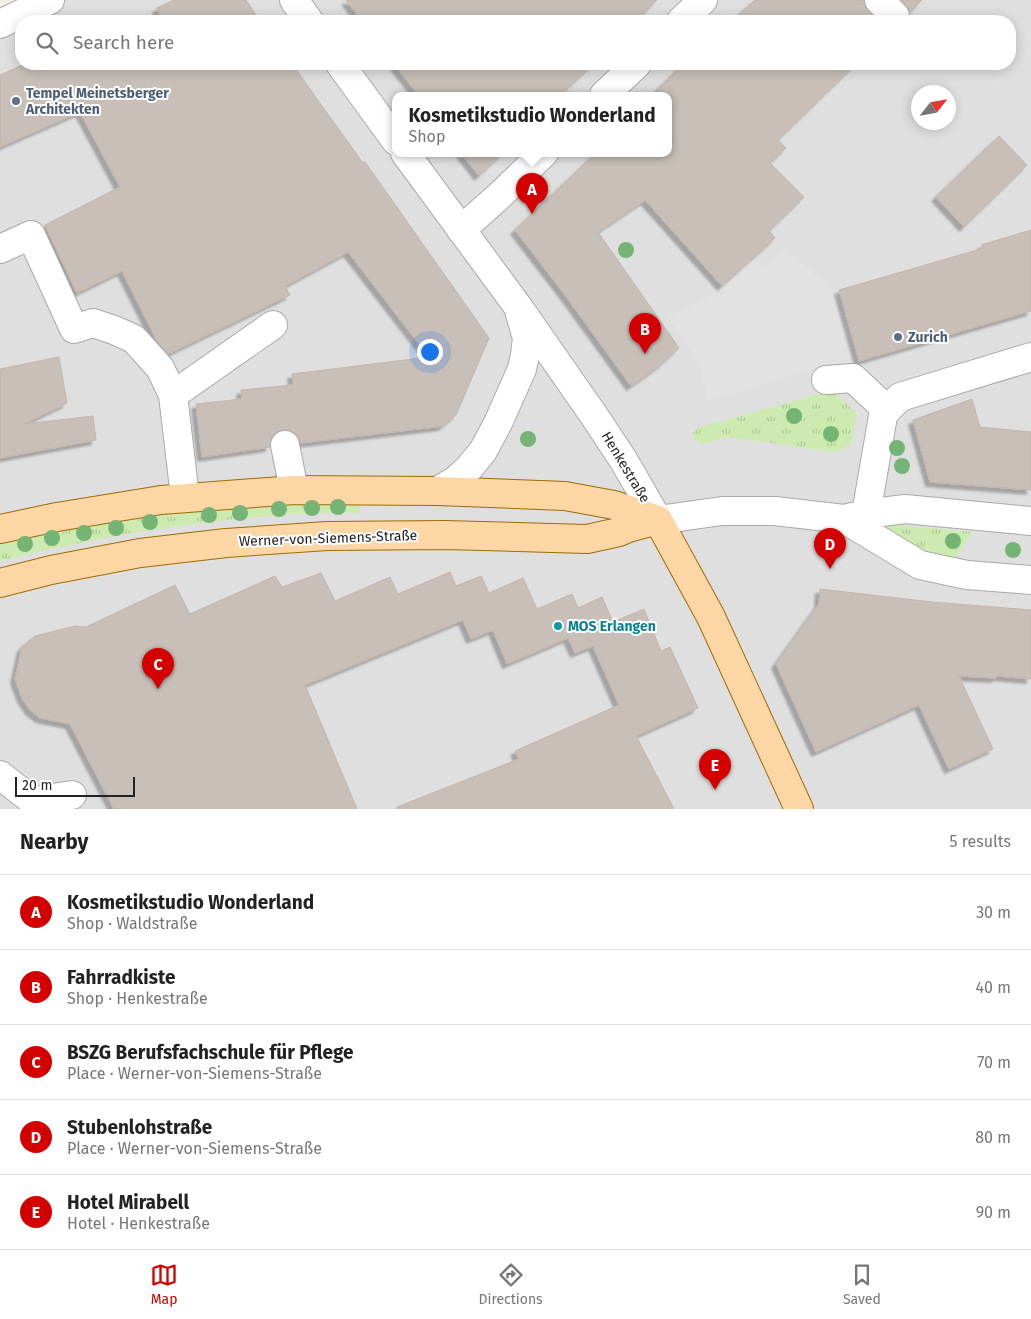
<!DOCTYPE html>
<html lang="en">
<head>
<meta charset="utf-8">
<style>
  :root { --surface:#fff; --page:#f2f2f2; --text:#222; --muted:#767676; --line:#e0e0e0; --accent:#d40000 }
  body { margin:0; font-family:"Fira Sans",sans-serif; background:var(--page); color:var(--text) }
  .compass { position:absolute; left:911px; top:85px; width:45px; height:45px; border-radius:50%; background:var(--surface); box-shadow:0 2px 12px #0003; rotate:59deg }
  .scale { position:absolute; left:15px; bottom:12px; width:120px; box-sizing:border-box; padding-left:5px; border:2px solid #222; border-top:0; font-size:14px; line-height:18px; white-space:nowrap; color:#222; -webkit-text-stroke:4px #fff; paint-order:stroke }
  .you { position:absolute; left:429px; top:351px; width:18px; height:18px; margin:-12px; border:4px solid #fff; border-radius:50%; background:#1a73e8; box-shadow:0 0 0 8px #1a73e833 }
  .badge { display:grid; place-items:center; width:32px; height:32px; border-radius:50%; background:var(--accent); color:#fff; font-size:16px; font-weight:700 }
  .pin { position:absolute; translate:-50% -41px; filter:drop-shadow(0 1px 2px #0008) }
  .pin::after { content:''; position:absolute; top:26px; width:18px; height:15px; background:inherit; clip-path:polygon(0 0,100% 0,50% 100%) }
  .popup { position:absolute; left:392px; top:92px; width:280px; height:65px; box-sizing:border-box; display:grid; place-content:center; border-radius:10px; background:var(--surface); filter:drop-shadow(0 1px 4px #0005); font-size:16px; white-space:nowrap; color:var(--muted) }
  .popup b { font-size:19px; color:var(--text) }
  .popup::after { content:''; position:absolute; left:50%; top:100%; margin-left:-10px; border:10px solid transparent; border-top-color:var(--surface) }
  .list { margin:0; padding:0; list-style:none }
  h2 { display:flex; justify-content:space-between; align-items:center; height:65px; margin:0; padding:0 20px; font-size:21px }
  h2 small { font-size:16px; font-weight:400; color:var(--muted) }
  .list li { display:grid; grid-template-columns:32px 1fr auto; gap:15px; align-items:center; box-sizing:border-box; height:75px; padding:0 20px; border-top:1px solid var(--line) }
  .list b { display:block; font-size:19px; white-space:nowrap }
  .list p { margin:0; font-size:16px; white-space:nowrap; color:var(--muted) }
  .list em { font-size:16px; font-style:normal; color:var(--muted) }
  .icon { flex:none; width:28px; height:28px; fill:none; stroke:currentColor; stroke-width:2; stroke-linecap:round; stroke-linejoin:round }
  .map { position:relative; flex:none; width:1031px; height:809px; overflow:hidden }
  .search { position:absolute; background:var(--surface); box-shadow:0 2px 12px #0003; left:15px; right:15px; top:15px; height:55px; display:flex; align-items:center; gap:12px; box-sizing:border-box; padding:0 18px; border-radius:20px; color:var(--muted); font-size:19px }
  .sheet { height:440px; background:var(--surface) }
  nav { display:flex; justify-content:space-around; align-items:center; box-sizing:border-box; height:70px; border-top:1px solid var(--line); background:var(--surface); font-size:14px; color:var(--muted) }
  nav a { display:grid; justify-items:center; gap:2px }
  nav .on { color:var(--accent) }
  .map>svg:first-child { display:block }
  .residential { fill:#e0dfdf; fill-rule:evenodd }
  .grass { fill:url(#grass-tufts) }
  .parking { fill:#e2e2e2 }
  .building { fill:#c7bfb8; stroke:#c4b6ab; filter:url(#shadow) }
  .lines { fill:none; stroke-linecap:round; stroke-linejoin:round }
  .minor-casing { stroke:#a9a9a9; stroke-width:30 }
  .major-casing { stroke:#a06b00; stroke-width:30 }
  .minor { stroke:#fff; stroke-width:28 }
  .major { stroke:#fcd6a4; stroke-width:28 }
  .tree { fill:#74b475 }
  .service-dot { fill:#5c6f8a; stroke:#fff; stroke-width:2 }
  .culture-dot { fill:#0f9aa8; stroke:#fff; stroke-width:2 }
  .labels { text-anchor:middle; stroke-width:4; stroke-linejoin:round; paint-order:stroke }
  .service-label { font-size:14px; font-weight:bold; fill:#4e5e75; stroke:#fff; text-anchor:start }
  .street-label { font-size:14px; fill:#222; stroke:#fff }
  .culture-label { font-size:14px; font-weight:bold; fill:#0d838f; stroke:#fff; text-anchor:start }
</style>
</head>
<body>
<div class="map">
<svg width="1031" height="809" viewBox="0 0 1031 809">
  <defs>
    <pattern id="grass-tufts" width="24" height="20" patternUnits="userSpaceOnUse" patternTransform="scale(1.25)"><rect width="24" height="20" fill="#cdebb0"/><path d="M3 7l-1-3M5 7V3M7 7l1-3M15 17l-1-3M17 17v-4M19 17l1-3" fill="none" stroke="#b0c997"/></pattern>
    <filter id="shadow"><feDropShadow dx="-4.5" dy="4.5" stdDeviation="1" flood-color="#0004"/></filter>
  </defs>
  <rect width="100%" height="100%" fill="#f2efe9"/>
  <!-- residential -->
  <path class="residential" d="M41 0H1031V809H0V21ZM21 21H1010V64H21ZM918 92H948V122H918ZM396 95H668V153H396Z"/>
  <!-- grass -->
  <path class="grass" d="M833 390 857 414 851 443C846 448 840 451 833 452L728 437 702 444 697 442 694 438 693 434 694 431 701 427Z
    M360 501V513C339 513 317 513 296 514 196 520 97 537 0 561V539L143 515 230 506Z
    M891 525H896L972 532 954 560 933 557 887 530 888 527Z"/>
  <!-- parking -->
  <path class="parking" d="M785 250 838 293 856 357 708 401 700 366 669 318 713 296 754 257 765 268Z"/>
  <!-- building -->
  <path class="building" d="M174 0H246L260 21H162L157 8Z
    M346 0H657L636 21H362Z
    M755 0H864V4L868 11 878 21H731Z
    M901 0H922L910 12 906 5Z
    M25 64H292L363 163 365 162 489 338 456 415 443 426 301 443 296 434 290 430H282L274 434 270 440V447L202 457 196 404 242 399 241 390 293 385 292 374 429 357 348 252 285 286 290 295 168 354 157 341 122 271 77 293 45 225 120 187 80 112 0 147V75Z
    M394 64H593L561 95H418Z
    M686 64H856L778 140 786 148 770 163 804 197 769 231 775 238 722 286 645 200 598 232 679 348 658 367 631 386 565 295 515 230 596 153H668V95H652L681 66 682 67Z
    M999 136 1027 165 964 227 936 197Z
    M461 153H503L479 176Z
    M1031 230V311L859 361 839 290 984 248 981 245Z
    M59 357 67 403 24 424 93 416 96 440 0 458V369Z
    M972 399 980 427 1031 432V490L930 482 913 420Z
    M450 572 456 586 481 576 489 593 523 578 537 609 572 594 578 608 602 597 613 622 644 609 661 651 670 647 698 708 636 736 674 809H397V807L519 759 515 751 619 705 593 646 575 653 568 638 507 664 493 630 471 639 463 620 305 685 357 809H114L70 724 40 718 30 710 22 698 15 679 22 647 35 636 75 626 86 627 175 585 190 614 275 576 282 587 321 573 335 601 390 577 398 594Z
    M820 589 932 602 1031 610V679L997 676 996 678 959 676 993 749 949 769 919 705 816 752 776 664 819 604Z"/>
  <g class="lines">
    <defs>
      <path id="minor" d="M294 0 309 21
        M879 0 895 16
        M681 21 703 0
        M0 24 50 0
        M340 64 396 141
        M604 95 637 64
        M405 153 519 308 595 417 624 461 658 520 722 511H775L844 519 866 514 905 509 1031 521
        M461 230 498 197 544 153
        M0 249 31 235 74 329 93 323 114 330 134 339 160 368 173 395 185 497
        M826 380 853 378 887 410
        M173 395 273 325
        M285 445 294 490
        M437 491 456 480 469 468 483 451 498 423 522 369 525 355 527 338 520 314
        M866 514 883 416 887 410 900 397 1031 357
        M844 519 920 565 967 575 1031 580
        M0 775 33 801 72 795"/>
      <path id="major" d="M658 520 711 617 799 809
        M0 529 57 517 161 500 294 490 437 491 565 496 614 505 658 520
        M0 583 51 570 140 553 226 543 327 536 445 535 587 539 619 532 628 528 658 520"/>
    </defs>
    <!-- minor casing -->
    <use href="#minor" class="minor-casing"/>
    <!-- major casing -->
    <use href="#major" class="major-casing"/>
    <!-- minor -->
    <use href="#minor" class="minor"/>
    <!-- major -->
    <use href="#major" class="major"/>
  </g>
  <!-- trees -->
  <g class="tree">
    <circle cx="626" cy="250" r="8"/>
    <circle cx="794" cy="416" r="8"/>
    <circle cx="831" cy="434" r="8"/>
    <circle cx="528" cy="439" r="8"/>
    <circle cx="897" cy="448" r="8"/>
    <circle cx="902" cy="466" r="8"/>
    <circle cx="338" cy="507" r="8"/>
    <circle cx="312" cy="508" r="8"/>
    <circle cx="279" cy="509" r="8"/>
    <circle cx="240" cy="513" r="8"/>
    <circle cx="209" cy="515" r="8"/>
    <circle cx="150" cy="522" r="8"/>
    <circle cx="116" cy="528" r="8"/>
    <circle cx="84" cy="533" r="8"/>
    <circle cx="52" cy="538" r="8"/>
    <circle cx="953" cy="541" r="8"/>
    <circle cx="25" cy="544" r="8"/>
    <circle cx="1013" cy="550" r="8"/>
  </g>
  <!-- markers -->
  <g class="service-dot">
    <circle cx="16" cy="101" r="5"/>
    <circle cx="898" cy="337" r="5"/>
  </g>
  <circle class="culture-dot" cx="558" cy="626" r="5"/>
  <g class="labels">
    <!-- service labels -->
    <g class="service-label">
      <text x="26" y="98">Tempel Meinetsberger<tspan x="26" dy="16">Architekten</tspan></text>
      <text x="908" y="342">Zurich</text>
    </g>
    <!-- street labels -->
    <g class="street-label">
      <text transform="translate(626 467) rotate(59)" y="5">Henkestraße</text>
      <text transform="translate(328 538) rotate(-2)" y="5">Werner-von-Siemens-Straße</text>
    </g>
    <!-- culture labels -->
    <g class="culture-label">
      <text x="568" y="631">MOS Erlangen</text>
    </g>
  </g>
</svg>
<svg class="compass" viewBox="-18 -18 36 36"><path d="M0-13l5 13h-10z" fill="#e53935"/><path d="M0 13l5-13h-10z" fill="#767676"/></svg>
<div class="scale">20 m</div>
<div class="you"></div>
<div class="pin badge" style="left:532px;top:214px">A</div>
<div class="popup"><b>Kosmetikstudio Wonderland</b>Shop</div>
<div class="pin badge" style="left:645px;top:354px">B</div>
<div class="pin badge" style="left:158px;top:689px">C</div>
<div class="pin badge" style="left:830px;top:569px">D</div>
<div class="pin badge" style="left:715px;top:790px">E</div>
<div class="search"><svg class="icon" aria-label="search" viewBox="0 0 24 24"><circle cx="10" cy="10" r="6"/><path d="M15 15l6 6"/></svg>Search here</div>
</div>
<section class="sheet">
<h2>Nearby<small>5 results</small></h2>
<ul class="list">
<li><span class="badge">A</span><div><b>Kosmetikstudio Wonderland</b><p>Shop · Waldstraße</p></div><em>30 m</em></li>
<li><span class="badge">B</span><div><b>Fahrradkiste</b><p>Shop · Henkestraße</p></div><em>40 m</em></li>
<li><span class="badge">C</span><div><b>BSZG Berufsfachschule für Pflege</b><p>Place · Werner-von-Siemens-Straße</p></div><em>70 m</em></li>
<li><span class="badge">D</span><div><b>Stubenlohstraße</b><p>Place · Werner-von-Siemens-Straße</p></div><em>80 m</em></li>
<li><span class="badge">E</span><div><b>Hotel Mirabell</b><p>Hotel · Henkestraße</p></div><em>90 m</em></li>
</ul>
</section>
<nav>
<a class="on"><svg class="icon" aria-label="map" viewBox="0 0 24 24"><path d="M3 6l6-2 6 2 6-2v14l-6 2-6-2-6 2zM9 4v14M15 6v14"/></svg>Map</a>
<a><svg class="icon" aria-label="directions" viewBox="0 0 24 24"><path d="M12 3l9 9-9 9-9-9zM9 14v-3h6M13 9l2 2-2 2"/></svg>Directions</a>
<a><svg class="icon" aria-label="saved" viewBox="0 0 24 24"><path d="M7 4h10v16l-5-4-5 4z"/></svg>Saved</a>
</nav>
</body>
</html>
